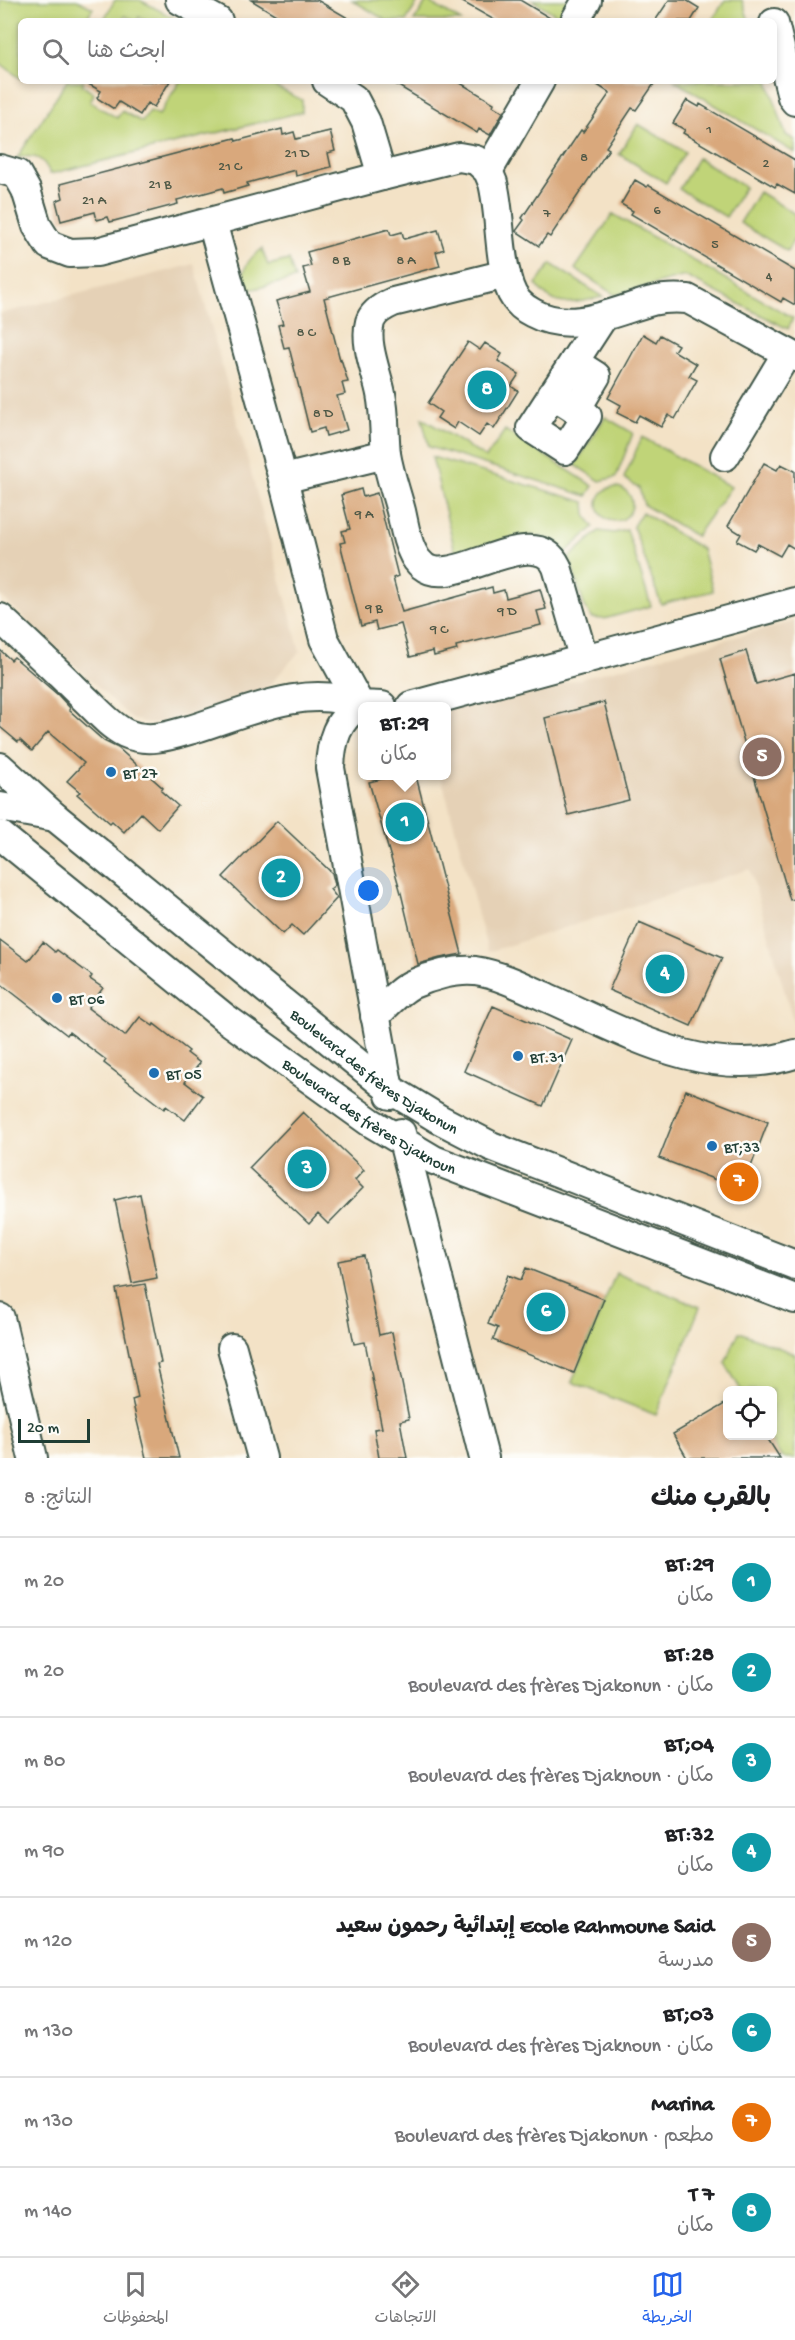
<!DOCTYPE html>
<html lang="ar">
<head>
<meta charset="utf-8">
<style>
  :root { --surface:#fff; --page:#f2f2f2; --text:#202124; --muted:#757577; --line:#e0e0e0; --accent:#2563eb }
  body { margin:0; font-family:"Gochi Hand","Playpen Sans Arabic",sans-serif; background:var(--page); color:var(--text); direction:rtl }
  .controls { position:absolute; right:18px; bottom:18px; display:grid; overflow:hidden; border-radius:9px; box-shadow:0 3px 9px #0003 }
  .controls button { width:54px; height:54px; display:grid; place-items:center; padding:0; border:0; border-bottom:2px solid var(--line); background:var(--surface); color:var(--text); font:30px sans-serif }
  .scale { position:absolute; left:18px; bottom:15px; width:72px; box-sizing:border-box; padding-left:6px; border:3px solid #1f3d34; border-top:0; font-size:16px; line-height:21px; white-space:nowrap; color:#1f3d34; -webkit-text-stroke:4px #fdfcf7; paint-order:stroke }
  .you { position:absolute; left:369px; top:891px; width:21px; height:21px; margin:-15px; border:4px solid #fff; border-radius:50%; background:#1a73e8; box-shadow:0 0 0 9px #1a73e833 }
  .badge { display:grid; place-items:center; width:39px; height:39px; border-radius:50%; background:var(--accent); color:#fff; font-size:20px; font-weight:700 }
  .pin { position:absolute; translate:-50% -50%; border:3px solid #fff; box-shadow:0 2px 6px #0006 }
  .popup { position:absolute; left:358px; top:702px; width:93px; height:78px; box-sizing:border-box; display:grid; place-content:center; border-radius:9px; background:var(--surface); filter:drop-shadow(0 2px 4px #0005); font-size:20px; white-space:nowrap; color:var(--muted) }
  .popup b { font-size:22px; color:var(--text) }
  .popup::after { content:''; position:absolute; left:50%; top:100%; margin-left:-12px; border:12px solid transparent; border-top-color:var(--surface) }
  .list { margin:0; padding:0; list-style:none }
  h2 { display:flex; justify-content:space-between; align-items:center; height:78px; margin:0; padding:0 24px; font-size:26px }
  h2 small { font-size:20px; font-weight:400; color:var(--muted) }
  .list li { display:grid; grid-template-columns:39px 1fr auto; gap:18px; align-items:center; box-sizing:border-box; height:90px; padding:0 24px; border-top:2px solid var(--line) }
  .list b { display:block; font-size:22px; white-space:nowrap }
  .list p { margin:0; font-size:20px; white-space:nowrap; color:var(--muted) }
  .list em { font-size:20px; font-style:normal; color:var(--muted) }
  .icon { flex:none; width:33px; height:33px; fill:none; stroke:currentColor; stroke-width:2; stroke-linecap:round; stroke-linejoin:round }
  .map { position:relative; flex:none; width:795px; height:1458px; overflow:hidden; direction:ltr }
  .search { position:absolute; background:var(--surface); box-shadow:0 3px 9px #0003; left:18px; right:18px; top:18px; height:66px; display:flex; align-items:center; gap:15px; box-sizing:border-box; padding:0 21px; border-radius:9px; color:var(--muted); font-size:22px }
  .sheet { height:798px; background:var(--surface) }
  nav { display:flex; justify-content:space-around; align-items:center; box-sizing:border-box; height:84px; border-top:2px solid var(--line); background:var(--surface); font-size:16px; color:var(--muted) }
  nav a { display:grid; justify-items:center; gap:3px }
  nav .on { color:var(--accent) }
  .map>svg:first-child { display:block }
  .built { fill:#e5d1b6 }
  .green { fill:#c0d478; stroke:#708856; stroke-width:1.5 }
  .building { fill:#d9a87c }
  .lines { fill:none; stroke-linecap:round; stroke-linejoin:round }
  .minor-casing { stroke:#3f564a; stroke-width:32 }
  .minor { stroke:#fff; stroke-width:28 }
  .poi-dot { fill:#1f6fb2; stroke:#fdfcf7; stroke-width:2 }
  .labels { text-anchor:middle; stroke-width:5; stroke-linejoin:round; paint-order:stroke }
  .number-label { font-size:14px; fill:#4e5846 }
  .poi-label { font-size:16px; fill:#1f3d34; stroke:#fdfcf7; text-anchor:start }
  .street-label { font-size:16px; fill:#1f3d34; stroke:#fdfcf7 }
</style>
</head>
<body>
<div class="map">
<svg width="795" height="1458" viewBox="0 0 795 1458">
  <rect width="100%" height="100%" fill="#fdfcf7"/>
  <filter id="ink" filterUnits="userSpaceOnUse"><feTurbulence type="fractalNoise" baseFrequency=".0167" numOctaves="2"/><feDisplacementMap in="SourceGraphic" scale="12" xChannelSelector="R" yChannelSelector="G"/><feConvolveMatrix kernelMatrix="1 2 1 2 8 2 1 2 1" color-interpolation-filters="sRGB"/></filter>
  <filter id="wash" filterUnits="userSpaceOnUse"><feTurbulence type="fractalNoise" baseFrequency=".008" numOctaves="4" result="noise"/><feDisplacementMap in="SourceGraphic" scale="24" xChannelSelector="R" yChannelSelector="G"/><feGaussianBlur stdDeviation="1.35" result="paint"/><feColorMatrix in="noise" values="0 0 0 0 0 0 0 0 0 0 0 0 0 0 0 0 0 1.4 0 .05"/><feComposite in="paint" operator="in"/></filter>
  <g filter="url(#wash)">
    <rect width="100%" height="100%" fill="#f3e2c6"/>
    <!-- built -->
    <path class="built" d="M194 264 300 651 258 698 152 724 132 719 0 595V314Z
      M795 621V1028L750 869 488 952 441 776H447V706L486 691 491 703Z"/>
    <!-- green -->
    <path class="green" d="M0 0H77L93 8 85 21H21V79L0 63Z
      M115 0H140L179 21H146L139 17 136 21 125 16 121 21H103Z
      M352 0H419L406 21H387Z
      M532 0H572L562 18Z
      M725 0H742L749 21H712Z
      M427 1 461 21H414Z
      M67 81H84L82 85 94 94 90 102 117 118 122 111 142 122 150 111 159 115 180 81H264L302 100V112L50 174C44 157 34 154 17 158Z
      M675 81H768L786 135 795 140V153Z
      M638 124 685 152 666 183 619 154Z
      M698 158 745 187 726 217 679 189Z
      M759 192 795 214V238L787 251 740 223Z
      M613 214 793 318 788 329 685 276 615 295 575 269Z
      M262 249 268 265 289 260 295 279 245 291C240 272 246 260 262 249Z
      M551 264 603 297C575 302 555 312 536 284Z
      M605 417 633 433 616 477 600 481 575 465Z
      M422 418 486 458 505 430 593 486 587 496 429 447Z
      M642 437 731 487 696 536 644 505 639 488 624 478Z
      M432 457 585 502 586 515 594 527 565 553 551 540 533 535 456 555Z
      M598 504a17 17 0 1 1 34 0a17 17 0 1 1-34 0Z
      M642 512 702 549 713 591 661 604 633 526Z
      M627 530 651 606 604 619 592 618 585 608 569 558 599 531 614 533Z
      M616 1273 700 1307 656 1415 572 1382Z
      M739 1332 795 1354V1458H782L768 1436H772V1390H741L725 1363Z"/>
    <g id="blocks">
      <!-- building -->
      <path class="building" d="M251 0H317L353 21H286Z
        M459 0H520L555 21H496Z
        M669 0H686L699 8 691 21H655Z
        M83 81H170L154 107 147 103 140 115 119 102 114 109 97 98 101 91Z
        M390 81H457L494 103 493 106 503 112 490 135 479 129 477 133Z
        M591 81H656L636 110 632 108 606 147 609 149 550 237 547 235 539 246 516 231 524 220 522 218 581 130 583 132 610 93Z
        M687 100 699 107 700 104 795 160V194L777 184 775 187 683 133 685 130 673 123Z
        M282 129 283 135 294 132 296 139 330 131 335 151 328 153 331 167 296 176 295 170 247 183 248 186 224 193 223 188 201 194 177 200 178 204 110 222 108 217 97 220 95 212 61 221 56 201 63 198 60 184 235 138 236 141Z
        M635 180 647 187 648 185 795 271V305L783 298 781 302 631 214 633 211 621 204Z
        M389 229 391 235 402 232 404 239 438 230 444 249 436 252 440 266 324 298 340 360 341 359 348 382 342 383 345 394 337 396 347 430 326 436 324 428 310 432 289 347 284 348 278 325 283 324 276 301 310 292 303 268 311 266 307 252Z
        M643 334 656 342 660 335 678 345 674 351 696 364 689 376 697 380 675 419 668 415 661 427 639 415 635 422 617 413 621 405 608 398Z
        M468 342 480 350 485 343 502 354 498 361 519 374 511 386 518 391 494 429 487 424 479 436 458 422 454 429 437 418 441 412 428 403Z
        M764 463 777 470 781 464 795 471V549L787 544 780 556 758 544 754 550 737 541 741 534 728 526Z
        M361 489 363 497 377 493 398 576 393 578 402 612 492 587 493 593 504 590 506 598 540 589 546 609 537 611 541 625 456 646 457 650 434 656 433 651 410 657 401 624 377 630 375 622 361 626 340 543 345 542 342 531 350 529 341 495Z
        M0 650 11 660 14 657 58 695 70 708 69 710 104 741 118 748 163 788 161 791 178 806 158 829 141 813 124 832 112 821 110 823 77 794 80 792 67 781 84 763 48 732 32 751 20 740 18 742 0 727Z
        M746 651 756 684 795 673V899L790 900 720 659Z
        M604 702 629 800 568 815 545 718Z
        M394 776H416L462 954 440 958 418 964 401 893 369 782Z
        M277 821 332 873 335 885 330 889 337 898 303 935 292 925 283 934 223 877Z
        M639 922 722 958 691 1026 609 990Z
        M0 940 28 961 43 942 55 952 57 950 92 976 90 979 103 988 88 1008 125 1036 140 1017 153 1026 154 1024 189 1051 187 1053 200 1063 185 1082 203 1096 185 1120 166 1106 164 1109 104 1063 106 1060 69 1032 67 1035 0 983Z
        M493 1006 572 1040 543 1106 464 1071Z
        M686 1090 768 1122 742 1190 659 1158Z
        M303 1112 364 1170 355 1180 363 1188 328 1224 318 1214 309 1224 249 1168Z
        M140 1194 157 1278 132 1283 115 1200Z
        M364 1256 379 1335 392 1332 409 1419 400 1421 407 1458H379L374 1429 382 1428 365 1342 354 1344 338 1261Z
        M526 1268 604 1299 574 1373 493 1340 498 1328 488 1324 508 1275 521 1280Z
        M145 1284 161 1363 157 1364 179 1458H146L132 1400 138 1398 116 1289Z
        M728 1402V1436H766L780 1458H687L673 1434Z"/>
    </g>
  </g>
  <g filter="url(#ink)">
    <use href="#blocks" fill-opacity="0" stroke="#3f564a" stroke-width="1.5"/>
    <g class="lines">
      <defs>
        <g id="minor">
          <path d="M180 0 218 21"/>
          <path d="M575 21 587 0"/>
          <path d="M774 23 792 97 795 101"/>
          <path d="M327 81 354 99 366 122 382 176"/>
          <path d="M0 169 17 174 26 190 37 226 49 245 70 253 97 252 382 176 459 157 476 160 488 171 493 183C501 216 498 253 509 286 513 299 521 307 533 313 572 334 612 312 652 301 664 298 675 298 688 299L795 357"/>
          <path d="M488 171 540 81"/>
          <path d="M212 222 283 479 324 639 360 705 382 706"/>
          <path d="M506 274 393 302C384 306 373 312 370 322 364 344 377 373 381 394 385 414 384 434 386 454 389 473 396 492 401 511 404 524 406 539 412 551 414 556 418 562 423 566 452 591 535 518 557 567L584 660"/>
          <path d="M574 362 596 376 576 410"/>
          <path d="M552 394 587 416 565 450 531 428 603 317"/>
          <path d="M725 456 787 353"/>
          <path d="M283 479 386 454"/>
          <path d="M0 618C28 644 56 670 83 697 96 709 109 725 125 733 149 744 172 735 196 728 247 712 307 683 360 705"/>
          <path d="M360 705C337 719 331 741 330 768L390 1095"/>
          <path d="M411 706 795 602"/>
          <path id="s1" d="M0 767 55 817 388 1088 439 1119 491 1146 795 1265"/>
          <path d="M0 807 55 817"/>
          <path id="s2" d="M0 835 225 1018 370 1122 434 1160 795 1299"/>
          <path d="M375 1016C386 1006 399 990 413 984 431 976 456 969 475 971 501 975 524 987 548 998 625 1032 708 1082 795 1054"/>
          <path d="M401 1133 484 1458"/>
          <path d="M0 1318 33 1458"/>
          <path d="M232 1348 262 1458"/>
        </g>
      </defs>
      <!-- minor casing -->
      <use href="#minor" class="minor-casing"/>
      <!-- minor -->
      <use href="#minor" class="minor"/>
    </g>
  </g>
  <!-- markers -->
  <g class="poi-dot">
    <circle cx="111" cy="772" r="6"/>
    <circle cx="57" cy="998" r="6"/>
    <circle cx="518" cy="1056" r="6"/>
    <circle cx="154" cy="1073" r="6"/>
    <circle cx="712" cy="1146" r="6"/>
  </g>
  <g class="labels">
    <!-- number labels -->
    <g class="number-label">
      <text x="709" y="133">1</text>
      <text x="297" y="157">21 D</text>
      <text x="584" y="161">8</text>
      <text x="766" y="167">2</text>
      <text x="230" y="170">21 C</text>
      <text x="160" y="188">21 B</text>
      <text x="94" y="204">21 A</text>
      <text x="657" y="214">6</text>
      <text x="547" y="217">7</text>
      <text x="715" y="248">5</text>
      <text x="341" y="264">8 B</text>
      <text x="406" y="264">8 A</text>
      <text x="769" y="280">4</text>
      <text x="306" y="336">8 C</text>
      <text x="323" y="417">8 D</text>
      <text x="364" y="518">9 A</text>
      <text x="374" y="612">9 B</text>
      <text x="507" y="615">9 D</text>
      <text x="439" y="633">9 C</text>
    </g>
    <!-- poi labels -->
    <g class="poi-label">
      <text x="123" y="778">BT 27</text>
      <text x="69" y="1004">BT 06</text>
      <text x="530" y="1062">BT.31</text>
      <text x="166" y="1079">BT 05</text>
      <text x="724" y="1152">BT;33</text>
    </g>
    <!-- street labels -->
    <g class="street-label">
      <text dy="6" stroke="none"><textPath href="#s1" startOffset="483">Boulevard des frères Djakonun</textPath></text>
      <text dy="6" stroke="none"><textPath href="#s2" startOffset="465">Boulevard des frères Djaknoun</textPath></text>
    </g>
  </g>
</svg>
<div class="controls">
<button><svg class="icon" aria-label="locate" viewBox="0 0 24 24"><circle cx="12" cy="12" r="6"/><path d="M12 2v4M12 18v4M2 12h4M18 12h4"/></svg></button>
</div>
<div class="scale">20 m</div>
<div class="you"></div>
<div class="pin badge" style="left:405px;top:822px;background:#0f9aa8">1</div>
<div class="popup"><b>BT:29</b>مكان</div>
<div class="pin badge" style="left:281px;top:878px;background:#0f9aa8">2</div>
<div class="pin badge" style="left:307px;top:1169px;background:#0f9aa8">3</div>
<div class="pin badge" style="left:665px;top:974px;background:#0f9aa8">4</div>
<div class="pin badge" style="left:762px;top:757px;background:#8d6e63">5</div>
<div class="pin badge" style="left:546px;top:1312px;background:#0f9aa8">6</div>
<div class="pin badge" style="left:739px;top:1182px;background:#e8710a">7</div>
<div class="pin badge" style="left:487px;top:390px;background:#0f9aa8">8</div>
<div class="search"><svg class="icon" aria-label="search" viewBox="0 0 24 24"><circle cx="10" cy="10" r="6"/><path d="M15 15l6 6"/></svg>ابحث هنا</div>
</div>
<section class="sheet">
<h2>بالقرب منك<small>النتائج: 8</small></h2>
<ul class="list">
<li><span class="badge" style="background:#0f9aa8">1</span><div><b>BT:29</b><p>مكان</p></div><em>20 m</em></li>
<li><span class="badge" style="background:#0f9aa8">2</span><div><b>BT:28</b><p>مكان · Boulevard des frères Djakonun</p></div><em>20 m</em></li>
<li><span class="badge" style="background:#0f9aa8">3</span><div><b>BT;04</b><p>مكان · Boulevard des frères Djaknoun</p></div><em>80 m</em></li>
<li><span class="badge" style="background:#0f9aa8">4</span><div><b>BT:32</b><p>مكان</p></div><em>90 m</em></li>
<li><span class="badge" style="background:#8d6e63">5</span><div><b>Ecole Rahmoune Said إبتدائية رحمون سعيد</b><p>مدرسة</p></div><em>120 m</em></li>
<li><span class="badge" style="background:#0f9aa8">6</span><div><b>BT;03</b><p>مكان · Boulevard des frères Djaknoun</p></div><em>130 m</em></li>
<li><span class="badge" style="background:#e8710a">7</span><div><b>Marina</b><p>مطعم · Boulevard des frères Djakonun</p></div><em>130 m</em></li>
<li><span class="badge" style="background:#0f9aa8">8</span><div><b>T 7</b><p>مكان</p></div><em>140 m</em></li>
</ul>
</section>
<nav>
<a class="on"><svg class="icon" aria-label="map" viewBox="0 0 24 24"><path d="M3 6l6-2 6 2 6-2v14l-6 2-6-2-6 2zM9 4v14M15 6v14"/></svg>الخريطة</a>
<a><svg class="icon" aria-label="directions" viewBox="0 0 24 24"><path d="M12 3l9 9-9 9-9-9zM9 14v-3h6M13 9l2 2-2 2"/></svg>الاتجاهات</a>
<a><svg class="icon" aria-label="saved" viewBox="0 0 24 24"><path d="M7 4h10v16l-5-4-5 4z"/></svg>المحفوظات</a>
</nav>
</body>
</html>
